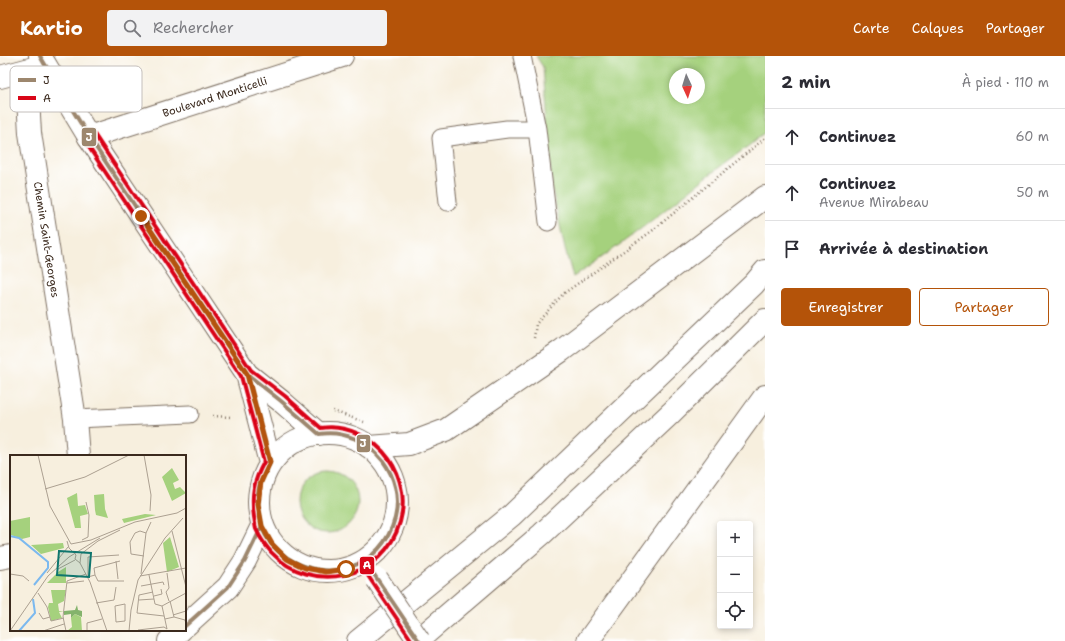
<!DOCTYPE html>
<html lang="fr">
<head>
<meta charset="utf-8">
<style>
  :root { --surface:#fff; --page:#f2f2f3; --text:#2b2b33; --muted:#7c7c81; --line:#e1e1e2; --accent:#b45309 }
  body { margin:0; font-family:"Shantell Sans",sans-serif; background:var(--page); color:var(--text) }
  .controls { position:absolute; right:12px; bottom:12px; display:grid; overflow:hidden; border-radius:4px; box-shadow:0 2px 6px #0003 }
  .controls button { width:36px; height:36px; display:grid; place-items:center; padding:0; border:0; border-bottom:1px solid var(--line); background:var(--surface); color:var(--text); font:20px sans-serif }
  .compass { position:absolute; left:669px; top:12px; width:36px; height:36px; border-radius:50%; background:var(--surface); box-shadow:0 2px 6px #0003; rotate:176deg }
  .stop { position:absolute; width:12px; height:12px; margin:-9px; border:3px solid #b45309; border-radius:50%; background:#fff }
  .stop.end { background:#b45309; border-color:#fff; box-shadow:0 1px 4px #0008 }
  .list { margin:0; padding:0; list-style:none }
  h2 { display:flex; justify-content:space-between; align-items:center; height:52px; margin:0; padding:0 16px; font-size:17px }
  h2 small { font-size:13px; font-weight:400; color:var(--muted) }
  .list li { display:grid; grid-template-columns:26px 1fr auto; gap:12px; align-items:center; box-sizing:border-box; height:56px; padding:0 16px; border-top:1px solid var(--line) }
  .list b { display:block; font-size:15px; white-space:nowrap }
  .list p { margin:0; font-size:13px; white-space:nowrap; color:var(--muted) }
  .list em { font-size:13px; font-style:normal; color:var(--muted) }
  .actions { display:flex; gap:8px; padding:12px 16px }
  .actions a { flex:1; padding:9px 0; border:1px solid var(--accent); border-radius:4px; text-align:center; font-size:14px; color:var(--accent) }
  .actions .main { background:var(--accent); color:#fff }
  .icon { flex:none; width:22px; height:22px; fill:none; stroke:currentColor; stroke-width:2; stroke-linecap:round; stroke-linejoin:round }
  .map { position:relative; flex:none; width:765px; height:585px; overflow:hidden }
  header { display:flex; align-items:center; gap:24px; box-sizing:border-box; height:56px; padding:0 20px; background:var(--accent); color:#fff }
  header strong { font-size:19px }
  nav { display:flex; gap:22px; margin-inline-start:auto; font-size:14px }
  .search { width:280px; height:36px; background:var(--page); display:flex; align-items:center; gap:10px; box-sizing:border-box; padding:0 14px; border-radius:4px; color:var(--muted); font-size:15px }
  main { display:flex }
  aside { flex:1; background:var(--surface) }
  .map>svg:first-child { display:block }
  .green { fill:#a5d17d; stroke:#707e4e; fill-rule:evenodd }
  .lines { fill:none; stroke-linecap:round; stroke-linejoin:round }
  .service-casing { stroke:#7d6f61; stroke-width:19 }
  .minor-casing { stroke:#7d6f61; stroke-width:24 }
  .secondary-casing { stroke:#7d6f61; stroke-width:24 }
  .primary-casing { stroke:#7d6f61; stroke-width:24 }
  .path { stroke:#7d6f61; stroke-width:2.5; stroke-dasharray:1 3; stroke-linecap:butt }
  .service { stroke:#fff; stroke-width:17 }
  .minor { stroke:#fff; stroke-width:22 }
  .secondary { stroke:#fff; stroke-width:22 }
  .primary { stroke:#fff; stroke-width:22 }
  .secondary-bridge-casing { stroke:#7d6f61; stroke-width:24; stroke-linecap:butt }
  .secondary-bridge { stroke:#fff; stroke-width:22 }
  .bus-1-casing { stroke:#fff; stroke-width:7 }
  .bus-2-casing { stroke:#fff; stroke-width:7 }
  .bus-1 { stroke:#9d876e; stroke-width:4 }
  .bus-2 { stroke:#d90618; stroke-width:4 }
  .route { stroke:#b45309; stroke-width:5 }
  .labels { text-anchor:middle; stroke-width:3.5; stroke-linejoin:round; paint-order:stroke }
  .street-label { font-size:11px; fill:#3b2a1e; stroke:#fff }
  .inset-river { fill:none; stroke:#7cb9ef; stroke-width:2 }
  .inset-road { fill:none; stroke:#aca091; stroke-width:1 }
  .view { fill:#0f766e; fill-opacity:0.15; stroke:#0f766e; stroke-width:2 }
  .inset-edge { fill:none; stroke:#3b2a1e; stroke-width:2 }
  .key { fill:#fff; stroke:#c4bfbc; stroke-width:1 }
  .key-label { font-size:11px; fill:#3b2a1e }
  .line-badge { stroke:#fff; stroke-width:1.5 }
  .badge-label { font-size:11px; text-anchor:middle; font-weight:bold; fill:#fff }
</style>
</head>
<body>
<header>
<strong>Kartio</strong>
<div class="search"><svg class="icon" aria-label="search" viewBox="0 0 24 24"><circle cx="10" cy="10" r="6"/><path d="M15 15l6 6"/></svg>Rechercher</div>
<nav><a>Carte</a><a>Calques</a><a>Partager</a></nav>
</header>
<main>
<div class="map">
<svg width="765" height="585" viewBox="0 0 765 585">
  <rect width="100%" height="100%" fill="#fff"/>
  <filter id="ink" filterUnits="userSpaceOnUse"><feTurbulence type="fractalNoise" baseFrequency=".025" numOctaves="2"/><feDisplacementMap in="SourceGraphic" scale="8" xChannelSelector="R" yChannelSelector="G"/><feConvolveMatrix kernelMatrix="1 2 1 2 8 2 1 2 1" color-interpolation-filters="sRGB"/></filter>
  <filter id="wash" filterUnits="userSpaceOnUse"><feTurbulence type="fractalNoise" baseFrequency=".012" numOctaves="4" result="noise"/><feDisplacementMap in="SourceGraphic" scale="16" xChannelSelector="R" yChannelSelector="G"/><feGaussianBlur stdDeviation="0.9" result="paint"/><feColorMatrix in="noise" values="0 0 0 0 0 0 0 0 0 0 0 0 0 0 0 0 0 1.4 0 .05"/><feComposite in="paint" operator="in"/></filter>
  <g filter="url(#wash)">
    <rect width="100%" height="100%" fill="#f7efde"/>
    <!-- green -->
    <path class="green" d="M536 0H765V76C748 92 728 104 709 119 665 154 621 190 573 221L565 193 552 132 543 11ZM675 18H699V42H675Z
      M296 446a31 31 0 1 1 62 0a31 31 0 1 1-62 0Z"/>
  </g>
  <g filter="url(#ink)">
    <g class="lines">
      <defs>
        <path id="service" d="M522 0 537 73 548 166
          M448 146 441 82 507 73H537
          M75 363 190 358"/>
        <g id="minor">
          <path id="s1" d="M45 9 28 42 30 77 75 363 78 400"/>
          <path d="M0 21 45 9"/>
          <path id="s2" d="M89 81 342 0"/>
          <path d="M0 502 11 500"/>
        </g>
        <path id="secondary" d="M40 0 89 81 247 318 270 407
          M247 318 281 345 319 378
          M259 446a69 69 0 1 1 138 0a69 69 0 1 1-138 0Z
          M369 391 409 388 446 374 561 295 765 141
          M185 570 228 531 245 505 262 470
          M169 585 181 574
          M588 585 765 340"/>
        <path id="primary" d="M358 585 511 460 754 228 765 215
          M417 585 542 478 671 357 765 264"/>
      </defs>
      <!-- service casing -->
      <use href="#service" class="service-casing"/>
      <!-- minor casing -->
      <use href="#minor" class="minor-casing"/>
      <!-- secondary casing -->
      <use href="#secondary" class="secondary-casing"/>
      <!-- primary casing -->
      <use href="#primary" class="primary-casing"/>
      <!-- path -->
      <path class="path" d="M534 282 536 268 563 238 652 175 765 82
        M333 355 364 366
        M213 360 232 361"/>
      <!-- service -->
      <use href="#service" class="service"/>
      <!-- minor -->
      <use href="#minor" class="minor"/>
      <!-- secondary -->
      <use href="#secondary" class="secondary"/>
      <!-- primary -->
      <use href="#primary" class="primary"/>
      <defs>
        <path id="secondary-bridge" d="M377 523 419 585"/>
      </defs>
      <!-- secondary-bridge casing -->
      <use href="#secondary-bridge" class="secondary-bridge-casing"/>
      <!-- secondary-bridge -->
      <use href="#secondary-bridge" class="secondary-bridge"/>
      <defs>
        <path id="bus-1" d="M40 0 89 81 45 9Z
          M89 81 247 318
          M247 318 281 345 319 378C344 374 367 385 383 405 395 421 400 442 395 462 382 512 327 529 286 501 276 494 266 483 262 471 261 467 261 463 260 459 258 450 257 441 259 432 261 423 266 415 270 407Z
          M365 505 419 585
          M185 570 228 531 245 505 262 470 258 448 259 443"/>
        <path id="bus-2" d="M84 84 241 320 264 406C253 426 251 439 254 461 255 465 255 470 256 473 260 482 265 489 271 496 311 539 384 524 400 466 406 445 402 422 389 403 374 382 347 368 321 372L285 340 251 314 94 78
          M360 508 412 585"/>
      </defs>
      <!-- bus-1 casing -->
      <use href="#bus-1" class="bus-1-casing"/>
      <!-- bus-2 casing -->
      <use href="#bus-2" class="bus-2-casing"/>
      <!-- bus-1 -->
      <use href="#bus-1" class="bus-1"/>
      <!-- bus-2 -->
      <use href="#bus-2" class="bus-2"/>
    </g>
  </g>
  <g class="lines" filter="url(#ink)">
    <!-- route -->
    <path class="route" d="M141 160 247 318 270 406 261 426 258 448 262 470 272 488 287 503 305 512 326 516 346 513"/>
  </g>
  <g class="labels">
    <!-- street labels -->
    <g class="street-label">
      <text dy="4" stroke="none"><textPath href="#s2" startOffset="132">Boulevard Monticelli</textPath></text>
      <text dy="4" stroke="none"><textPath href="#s1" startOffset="180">Chemin Saint-Georges</textPath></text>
    </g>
  </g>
  <!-- overview -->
  <g transform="translate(10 399)">
    <rect width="176" height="176" fill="#f7efde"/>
    <path d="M162 13 169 25 163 28 165 34 170 32 176 38 162 46 152 22ZM67 38 68 51 75 50 78 59 70 61 71 73H65L57 43ZM94 39 95 54 98 63 86 60 85 55 84 40ZM135 59 146 60 114 68 112 64ZM20 62V82L12 84 1 80 0 66ZM160 82 169 112 157 117 153 88ZM53 88 54 93 31 99 21 90ZM56 112V128H37L48 117ZM41 135H56L54 146 48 149 49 156 54 157H49L52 163 41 166 38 152 39 148H43ZM65 159 71 162 72 176H57L62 172 61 163Z" fill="#a5d17d"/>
    <path d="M67 150 68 155 72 156V162L65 159 61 163V159L54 160V156L65 155Z" fill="#84b36c"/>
    <path class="inset-river" d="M0 81 9 83 38 107V113L24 130M9 176 25 158 23 144"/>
    <path class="inset-road" d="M28 0 40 51 61 89 81 85 125 67 167 58 176 53M134 0 141 40 140 56M35 34 75 22 119 0M162 76 176 132M72 85 78 82 79 60 76 47M57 86 59 93 66 100 65 104 70 108 80 127 97 176M134 101 121 99 120 87 125 78 130 76 136 78M106 106 108 124M110 106 84 113 85 120 88 126H114M70 108 71 99 88 86 110 75M48 114 65 105M37 118 58 92M157 118 159 133 156 137 159 146M0 119 13 121 19 126M131 119 136 78 141 67M85 120 78 122V102L109 100M139 120 145 149 152 151M130 121 176 113M57 128 74 126M131 131 153 127 154 130M143 137 129 140 127 158 154 161M28 138 37 152 41 166 54 163M144 141 152 139 151 134M129 145 144 144M160 146 164 162M86 148 104 145 106 132M115 149V166L106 167 105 151ZM152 151 176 138M152 151 157 174M29 158 33 164 40 162M163 160 176 156M155 164 164 162 175 165 176 169M128 175 154 172 157 174M0 176 38 121 59 102 90 83M33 176 54 169M56 176 53 162 57 126 76 119M77 176V168L92 164M119 176 121 155 128 125 155 83 173 63"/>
    <path class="view" d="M49 96 81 98 79 122 47 120Z"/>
    <rect width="176" height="176" class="inset-edge"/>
  </g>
  <!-- legend -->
  <rect x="10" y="10" width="132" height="46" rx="6" class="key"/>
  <rect x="18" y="22" width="18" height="4" fill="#9d876e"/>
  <rect x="18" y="40" width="18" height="4" fill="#d90618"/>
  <g class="key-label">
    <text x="43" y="28">J</text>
    <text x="43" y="46">A</text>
  </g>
  <g class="line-badge">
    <rect x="81" y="71" width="16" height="20" rx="4" fill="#9d876e"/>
    <rect x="356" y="378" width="15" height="19" rx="4" fill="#9d876e"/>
    <rect x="359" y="500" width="16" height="19" rx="4" fill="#d90618"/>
  </g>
  <g class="badge-label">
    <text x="89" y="85">J</text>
    <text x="363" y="391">J</text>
    <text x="367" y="513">A</text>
  </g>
</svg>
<div class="controls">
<button>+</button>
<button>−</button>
<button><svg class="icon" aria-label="locate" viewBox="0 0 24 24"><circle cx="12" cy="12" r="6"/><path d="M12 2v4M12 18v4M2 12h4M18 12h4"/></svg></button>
</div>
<svg class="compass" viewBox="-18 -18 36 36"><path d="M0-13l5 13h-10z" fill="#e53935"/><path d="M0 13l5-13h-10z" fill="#7c7c81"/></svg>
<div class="stop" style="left:346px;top:513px"></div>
<div class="stop end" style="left:141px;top:160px"></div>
</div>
<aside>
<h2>2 min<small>À pied · 110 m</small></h2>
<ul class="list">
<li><svg class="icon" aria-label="ahead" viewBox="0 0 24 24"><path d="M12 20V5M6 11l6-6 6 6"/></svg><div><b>Continuez</b></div><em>60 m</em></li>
<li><svg class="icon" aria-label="ahead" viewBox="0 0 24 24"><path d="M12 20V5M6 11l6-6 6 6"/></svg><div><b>Continuez</b><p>Avenue Mirabeau</p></div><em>50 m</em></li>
<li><svg class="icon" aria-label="arrive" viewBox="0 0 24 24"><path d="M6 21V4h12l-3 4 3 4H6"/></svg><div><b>Arrivée à destination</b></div></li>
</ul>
<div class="actions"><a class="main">Enregistrer</a><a>Partager</a></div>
</aside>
</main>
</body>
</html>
